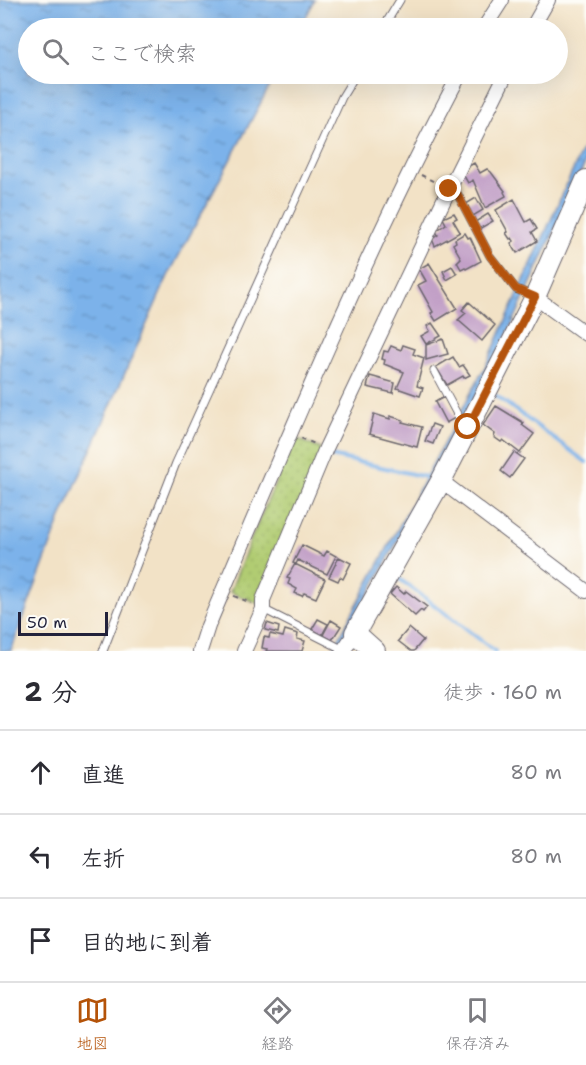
<!DOCTYPE html>
<html lang="ja">
<head>
<meta charset="utf-8">
<style>
  :root { --surface:#fff; --page:#f7f7f7; --text:#2b2b33; --muted:#7c7c81; --line:#e1e1e2; --accent:#b45309 }
  body { margin:0; font-family:"Shantell Sans","Klee One",sans-serif; background:var(--page); color:var(--text) }
  .scale { position:absolute; left:18px; bottom:15px; width:90px; box-sizing:border-box; padding-left:6px; border:3px solid #22223b; border-top:0; font-size:16px; line-height:21px; white-space:nowrap; color:#22223b; -webkit-text-stroke:4px #fdfcf7; paint-order:stroke }
  .stop { position:absolute; width:18px; height:18px; margin:-14px; border:4px solid #b45309; border-radius:50%; background:#fff }
  .stop.end { background:#b45309; border-color:#fff; box-shadow:0 2px 6px #0008 }
  .list { margin:0; padding:0; list-style:none }
  h2 { display:flex; justify-content:space-between; align-items:center; height:78px; margin:0; padding:0 24px; font-size:26px }
  h2 small { font-size:20px; font-weight:400; color:var(--muted) }
  .list li { display:grid; grid-template-columns:39px 1fr auto; gap:18px; align-items:center; box-sizing:border-box; height:84px; padding:0 24px; border-top:2px solid var(--line) }
  .list b { display:block; font-size:22px; white-space:nowrap }
  .list em { font-size:20px; font-style:normal; color:var(--muted) }
  .icon { flex:none; width:33px; height:33px; fill:none; stroke:currentColor; stroke-width:2; stroke-linecap:round; stroke-linejoin:round }
  .map { position:relative; flex:none; width:586px; height:651px; overflow:hidden }
  .search { position:absolute; background:var(--surface); box-shadow:0 6px 24px #0002; left:18px; right:18px; top:18px; height:66px; display:flex; align-items:center; gap:15px; box-sizing:border-box; padding:0 21px; border-radius:33px; color:var(--muted); font-size:22px }
  .sheet { height:330px; background:var(--surface) }
  nav { display:flex; justify-content:space-around; align-items:center; box-sizing:border-box; height:84px; border-top:2px solid var(--line); background:var(--surface); font-size:16px; color:var(--muted) }
  nav a { display:grid; justify-items:center; gap:3px }
  nav .on { color:var(--accent) }
  .map>svg:first-child { display:block }
  .grass { fill:url(#grass-dots); stroke:#6a7756; stroke-width:1.5 }
  .water { fill:url(#water-ripples); stroke:#4e6a92; stroke-width:1.5 }
  .lines { fill:none; stroke-linecap:round; stroke-linejoin:round }
  .stream { stroke:#7bb2ea; stroke-width:4 }
  .building { fill:#c2a0c7 }
  .lane-casing { stroke:#6b656c; stroke-width:9 }
  .street-casing { stroke:#6b656c; stroke-width:16 }
  .secondary-casing { stroke:#6b656c; stroke-width:22 }
  .path { stroke:#6b656c; stroke-width:2; stroke-dasharray:4.5 4.5; stroke-linecap:butt }
  .lane { stroke:#fff; stroke-width:7 }
  .street { stroke:#fff; stroke-width:14 }
  .secondary { stroke:#fff; stroke-width:20 }
  .route { stroke:#b45309; stroke-width:8 }
</style>
</head>
<body>
<div class="map">
<svg width="586" height="651" viewBox="0 0 586 651">
  <defs>
    <pattern id="grass-dots" width="8" height="8" patternUnits="userSpaceOnUse" patternTransform="scale(1.5)"><rect width="8" height="8" fill="#b1cc72"/><path d="M2 2h.1M6 6h.1" fill="none" stroke="#98af64" stroke-width="1.8" stroke-linecap="round"/></pattern>
    <pattern id="water-ripples" width="26" height="14" patternUnits="userSpaceOnUse" patternTransform="scale(1.5)"><rect width="26" height="14" fill="#7bb2ea"/><path d="M2 4q2-2 4 0t4 0M15 11q2-2 4 0t4 0" fill="none" stroke="#6490bf"/></pattern>
  </defs>
  <rect width="100%" height="100%" fill="#fdfcf7"/>
  <filter id="ink" filterUnits="userSpaceOnUse"><feTurbulence type="fractalNoise" baseFrequency=".0167" numOctaves="2"/><feDisplacementMap in="SourceGraphic" scale="12" xChannelSelector="R" yChannelSelector="G"/><feConvolveMatrix kernelMatrix="1 2 1 2 8 2 1 2 1" color-interpolation-filters="sRGB"/></filter>
  <filter id="wash" filterUnits="userSpaceOnUse"><feTurbulence type="fractalNoise" baseFrequency=".008" numOctaves="4" result="noise"/><feDisplacementMap in="SourceGraphic" scale="24" xChannelSelector="R" yChannelSelector="G"/><feGaussianBlur stdDeviation="1.35" result="paint"/><feColorMatrix in="noise" values="0 0 0 0 0 0 0 0 0 0 0 0 0 0 0 0 0 1.4 0 .05"/><feComposite in="paint" operator="in"/></filter>
  <g filter="url(#wash)">
    <rect width="100%" height="100%" fill="#f2e2c6"/>
    <!-- grass -->
    <path class="grass" d="M295 438 323 450 260 604 230 592 248 546Z"/>
    <!-- water -->
    <path class="water" d="M0 0H315L300 28H28V74H276L168 276 60 520 11 651H0Z
      M586 141V161L501 349 342 644 338 651H332L487 363Z"/>
    <g class="lines">
      <!-- stream -->
      <path class="stream" d="M495 395 586 462
        M331 456 426 477
        M397 577 495 651"/>
    </g>
    <g id="blocks">
      <!-- building -->
      <path class="building" d="M474 163 480 173 487 169 491 172 505 191 504 192 506 196 485 208 473 180 468 183 461 171Z
        M476 198 483 210 473 216 466 204Z
        M514 199 526 222 531 219 537 229 532 232 537 241 517 253 511 243 514 241 512 238 510 239 506 233 508 232 496 210Z
        M454 213 457 218 453 220 460 232 435 246 432 239 438 235 436 231 446 224 443 218Z
        M488 214 493 221 479 229 475 222Z
        M465 233 468 238 470 237 481 261 466 269 465 267 461 269 457 262 461 258 453 244 456 242 455 239Z
        M429 263 457 308 436 321 431 313 433 312 418 285 426 281 419 269Z
        M452 266 457 274 447 280 443 271Z
        M469 302 495 325 482 341 458 320 466 313 462 310Z
        M432 323 441 336 426 344 421 336 430 331 427 326Z
        M443 339 448 354 426 360V345Z
        M403 345 415 349 413 354 424 358 417 386 423 388 420 396 397 388 404 372 384 364 385 360 382 359 384 351 388 352 391 346 401 350Z
        M453 357 459 367 463 365 470 375 464 378 463 376 447 385 436 367Z
        M370 376 395 383 393 393 367 387Z
        M444 397 455 418 446 423 435 402Z
        M496 406 524 423 522 425 534 434 520 453 503 440 501 442 494 437 495 434 483 425Z
        M374 414 390 419V416L403 420 402 422 422 427 417 447 369 434Z
        M432 424 440 427 433 444 425 441Z
        M514 452 524 459 510 478 501 471Z
        M302 545 324 556 327 551 336 556 327 574 298 560 296 564 293 563Z
        M339 557 351 563 343 579 340 577 338 581 329 577Z
        M295 564 325 579 316 598 304 593 302 596 295 593 297 589 288 584 290 579 287 578Z
        M396 587 404 594 406 591 427 607 423 612 421 610 415 616 390 594Z
        M318 619 328 624 322 635 312 629Z
        M331 620 341 626 332 640 323 635Z
        M267 623 279 627 278 633 265 630Z
        M409 628 423 640 414 651H411L398 641Z
        M285 630 298 634 297 639 305 641 302 651H266L267 649 262 648 264 637 269 638 270 634 283 637Z"/>
    </g>
  </g>
  <g filter="url(#ink)">
    <use href="#blocks" fill-opacity="0" stroke="#6b656c" stroke-width="1.5"/>
    <g class="lines">
      <defs>
        <path id="lane" d="M383 28 400 0
          M450 185 458 195 490 256 516 289 533 296
          M434 371 458 416 466 424
          M263 609 344 650
          M103 651 176 463 342 97 356 74"/>
        <path id="street" d="M484 28 502 0
          M532 28 548 0
          M535 297 586 334
          M441 481 586 591
          M200 651 208 626C287 440 365 252 460 74
          M244 651 263 609V600L326 448 449 189 506 74
          M343 651 355 633"/>
        <path id="secondary" d="M375 651 355 633 441 481 535 297 586 180"/>
      </defs>
      <!-- lane casing -->
      <use href="#lane" class="lane-casing"/>
      <!-- street casing -->
      <use href="#street" class="street-casing"/>
      <!-- secondary casing -->
      <use href="#secondary" class="secondary-casing"/>
      <!-- path -->
      <path class="path" d="M421 175 437 183
        M301 438 315 444
        M234 596 251 603"/>
      <!-- lane -->
      <use href="#lane" class="lane"/>
      <!-- street -->
      <use href="#street" class="street"/>
      <!-- secondary -->
      <use href="#secondary" class="secondary"/>
    </g>
  </g>
  <g class="lines" filter="url(#ink)">
    <!-- route -->
    <path class="route" d="M449 189 450 185 458 195 490 256 516 289 535 297 468 427"/>
  </g>
</svg>
<div class="scale">50 m</div>
<div class="stop" style="left:468px;top:427px"></div>
<div class="stop end" style="left:449px;top:189px"></div>
<div class="search"><svg class="icon" aria-label="search" viewBox="0 0 24 24"><circle cx="10" cy="10" r="6"/><path d="M15 15l6 6"/></svg>ここで検索</div>
</div>
<section class="sheet">
<h2>2 分<small>徒歩 · 160 m</small></h2>
<ul class="list">
<li><svg class="icon" aria-label="ahead" viewBox="0 0 24 24"><path d="M12 20V5M6 11l6-6 6 6"/></svg><div><b>直進</b></div><em>80 m</em></li>
<li><svg class="icon" aria-label="left" viewBox="0 0 24 24"><path d="M17 20v-9H6M10 6l-5 5 5 5"/></svg><div><b>左折</b></div><em>80 m</em></li>
<li><svg class="icon" aria-label="arrive" viewBox="0 0 24 24"><path d="M6 21V4h12l-3 4 3 4H6"/></svg><div><b>目的地に到着</b></div></li>
</ul>
</section>
<nav>
<a class="on"><svg class="icon" aria-label="map" viewBox="0 0 24 24"><path d="M3 6l6-2 6 2 6-2v14l-6 2-6-2-6 2zM9 4v14M15 6v14"/></svg>地図</a>
<a><svg class="icon" aria-label="directions" viewBox="0 0 24 24"><path d="M12 3l9 9-9 9-9-9zM9 14v-3h6M13 9l2 2-2 2"/></svg>経路</a>
<a><svg class="icon" aria-label="saved" viewBox="0 0 24 24"><path d="M7 4h10v16l-5-4-5 4z"/></svg>保存済み</a>
</nav>
</body>
</html>
